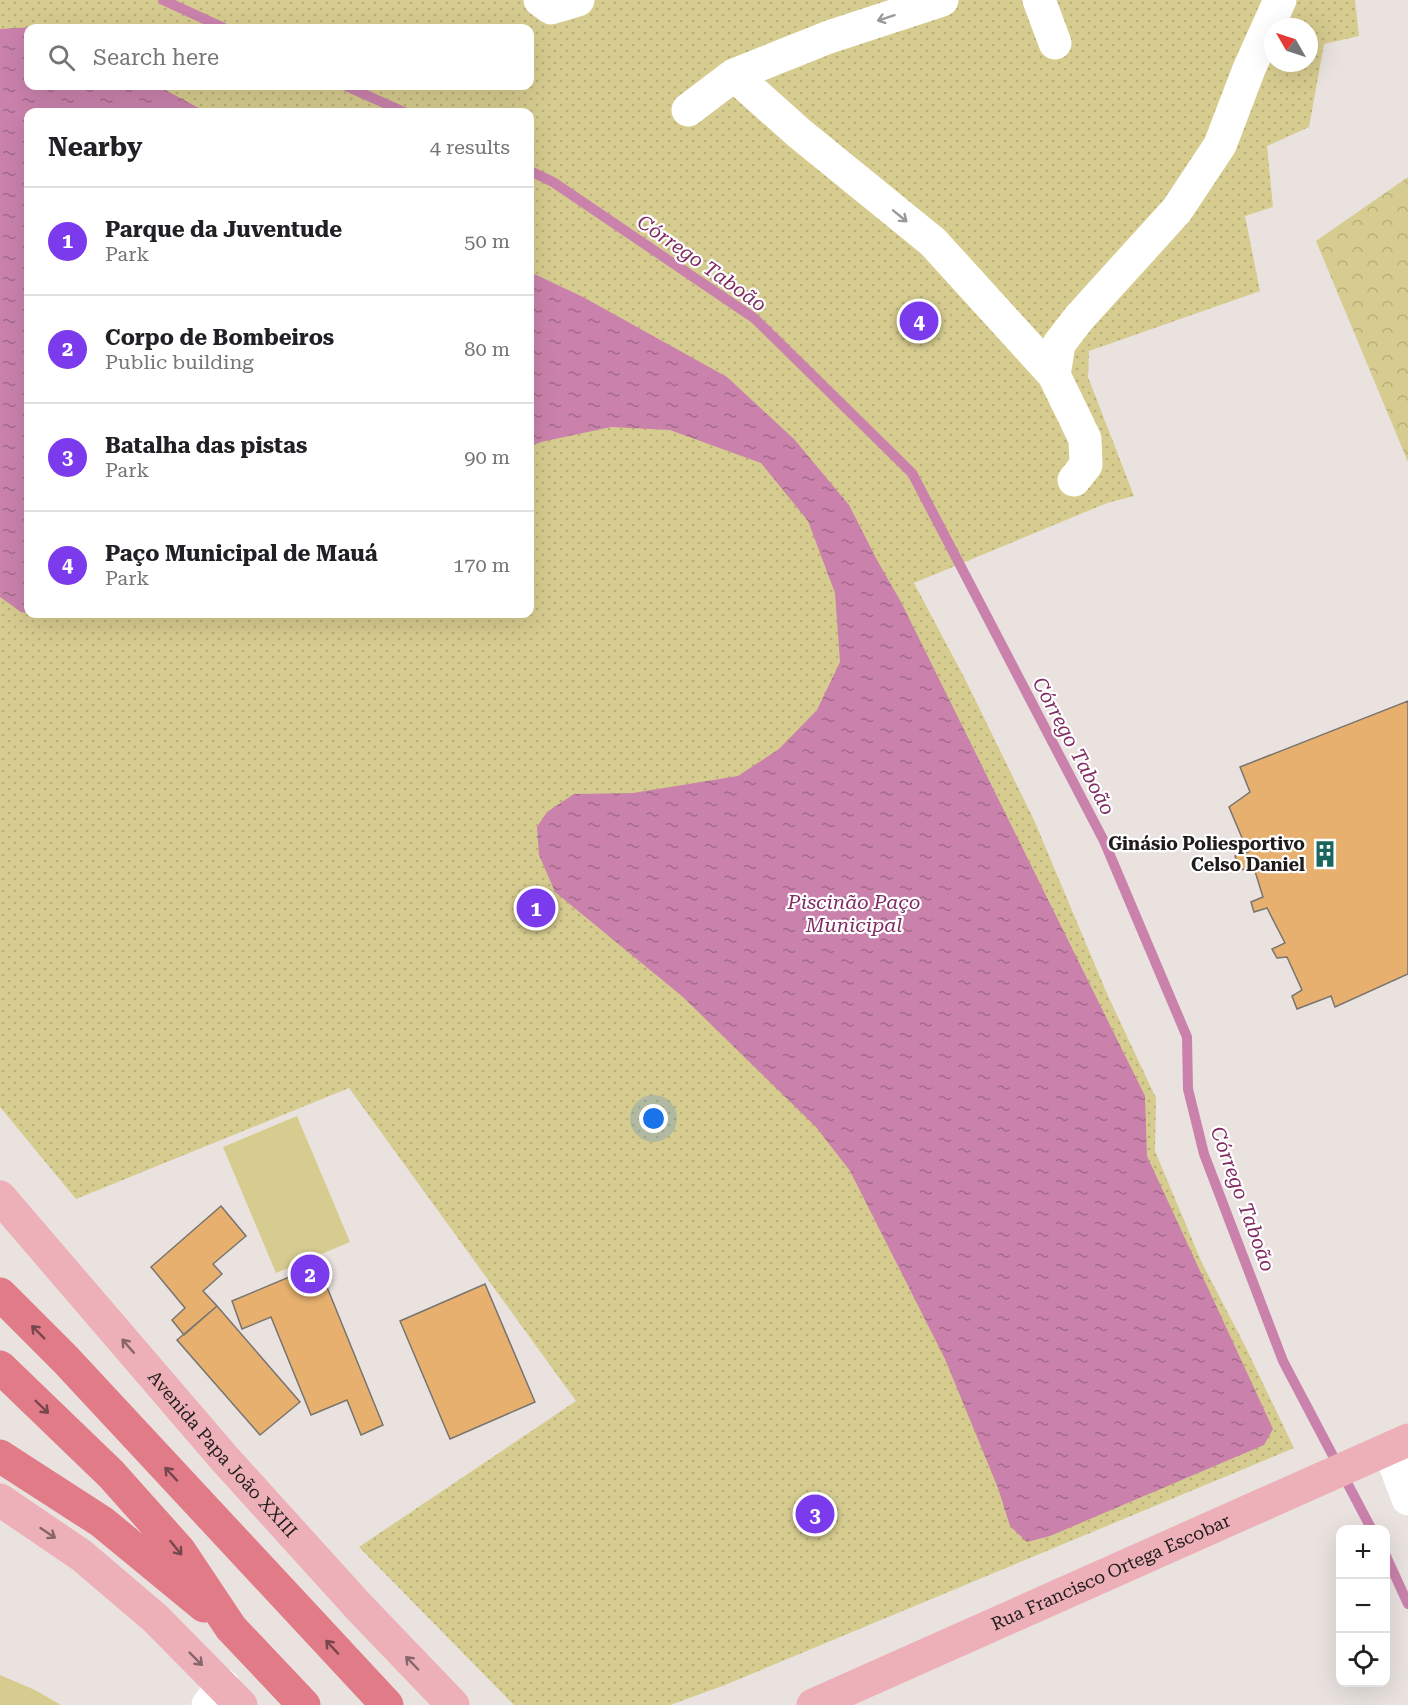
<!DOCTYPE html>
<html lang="en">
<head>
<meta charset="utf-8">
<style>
  :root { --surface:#fff; --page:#f6f6f6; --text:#202124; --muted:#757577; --line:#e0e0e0; --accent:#7c3aed }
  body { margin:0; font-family:"Roboto Serif",serif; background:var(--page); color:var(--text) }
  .controls { position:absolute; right:18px; bottom:18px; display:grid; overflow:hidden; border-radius:12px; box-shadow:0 6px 24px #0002 }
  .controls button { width:54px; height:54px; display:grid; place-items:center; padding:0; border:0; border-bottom:2px solid var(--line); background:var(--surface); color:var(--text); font:30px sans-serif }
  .compass { position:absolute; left:1264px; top:18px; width:54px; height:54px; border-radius:50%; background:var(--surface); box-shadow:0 6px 24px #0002; rotate:309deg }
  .you { position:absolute; left:654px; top:1119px; width:21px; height:21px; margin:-15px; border:4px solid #fff; border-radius:50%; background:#1a73e8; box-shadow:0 0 0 9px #1a73e833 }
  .badge { display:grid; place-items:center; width:39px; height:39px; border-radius:50%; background:var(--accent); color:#fff; font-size:20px; font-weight:700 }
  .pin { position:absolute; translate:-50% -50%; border:3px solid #fff; box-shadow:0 2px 6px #0006 }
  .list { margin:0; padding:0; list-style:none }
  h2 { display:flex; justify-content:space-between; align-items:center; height:78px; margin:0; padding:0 24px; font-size:26px }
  h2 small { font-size:20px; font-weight:400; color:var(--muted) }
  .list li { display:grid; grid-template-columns:39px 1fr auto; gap:18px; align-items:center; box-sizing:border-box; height:108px; padding:0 24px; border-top:2px solid var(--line) }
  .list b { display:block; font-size:22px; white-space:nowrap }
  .list p { margin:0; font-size:20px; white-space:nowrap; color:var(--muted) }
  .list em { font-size:20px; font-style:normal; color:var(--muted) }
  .icon { flex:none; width:33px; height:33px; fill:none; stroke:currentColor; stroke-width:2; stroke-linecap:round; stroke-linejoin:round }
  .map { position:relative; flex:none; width:1408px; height:1705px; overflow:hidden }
  .search { position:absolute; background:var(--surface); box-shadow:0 6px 24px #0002; left:24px; top:24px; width:510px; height:66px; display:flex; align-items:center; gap:15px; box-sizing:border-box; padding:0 21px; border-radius:12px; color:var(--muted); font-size:22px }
  .panel { position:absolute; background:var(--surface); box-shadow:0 6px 24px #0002; left:24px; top:108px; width:510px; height:510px; border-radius:12px }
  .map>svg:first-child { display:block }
  .grass { fill:url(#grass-dots); fill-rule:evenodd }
  .forest { fill:url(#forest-crowns) }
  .pitch { fill:#d7cc8f }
  .water { fill:url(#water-ripples) }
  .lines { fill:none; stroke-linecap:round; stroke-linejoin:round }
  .stream { stroke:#ca82ac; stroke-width:10 }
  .building { fill:#e7b06e; stroke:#78746f; stroke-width:1.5 }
  .minor { stroke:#fff; stroke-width:33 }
  .major { stroke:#edb0b8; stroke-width:33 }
  .highway { stroke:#e17b88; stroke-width:33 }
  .oneway { stroke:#9a9998 }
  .oneway2 { stroke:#76474c }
  .oneway3 { stroke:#86666a }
  .labels { text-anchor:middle; stroke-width:4.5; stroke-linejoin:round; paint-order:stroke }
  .poi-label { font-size:18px; font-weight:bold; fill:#1f1c1b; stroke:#fff; text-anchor:end }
  .street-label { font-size:18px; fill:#1f1c1b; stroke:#fff }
  .water-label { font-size:20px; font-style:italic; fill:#812b63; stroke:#fff }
</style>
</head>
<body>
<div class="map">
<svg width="1408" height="1705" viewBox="0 0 1408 1705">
  <defs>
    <pattern id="grass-dots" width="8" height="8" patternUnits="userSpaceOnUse" patternTransform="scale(1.5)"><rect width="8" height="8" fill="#d7cc8f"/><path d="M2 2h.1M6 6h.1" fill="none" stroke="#b8af7b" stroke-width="1.8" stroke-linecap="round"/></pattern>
    <pattern id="forest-crowns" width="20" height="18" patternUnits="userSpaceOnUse" patternTransform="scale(1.5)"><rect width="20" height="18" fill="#d7cc8f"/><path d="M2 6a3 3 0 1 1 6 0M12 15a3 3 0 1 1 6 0" fill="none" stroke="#b8af7b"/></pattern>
    <pattern id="water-ripples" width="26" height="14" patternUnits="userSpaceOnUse" patternTransform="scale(1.5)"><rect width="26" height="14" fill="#ca82ac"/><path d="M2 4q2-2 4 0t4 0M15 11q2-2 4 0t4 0" fill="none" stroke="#a36a8b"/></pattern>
  </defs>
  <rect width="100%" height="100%" fill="#e9e2df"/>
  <!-- grass -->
  <path class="grass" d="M0 0H1355L1359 36 1324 44 1309 127 1267 146 1273 207 1245 216 1260 291 1089 351 1088 377 1134 496 1107 503 914 583 965 679 1034 820 1108 996 1156 1098 1155 1151 1202 1263 1245 1346 1294 1448 725 1685 670 1705H514L359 1547 576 1401 349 1088 76 1199 0 1107ZM1273 27H1309V63H1273ZM28 28H530V86H28ZM28 112H530V614H28Z"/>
  <!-- forest -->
  <path class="forest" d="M1408 177V462L1316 241Z"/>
  <!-- pitch -->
  <path class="pitch" d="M297 1116 350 1242 276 1273 223 1147Z
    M0 1675 35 1690 61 1705H0Z"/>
  <!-- water -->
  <path class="water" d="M52 26 57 28H28V86H158L206 112H28V613L21 612 0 597V29Z
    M530 272 583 297 727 377 794 439 849 505 877 560 901 602 1145 1096 1147 1156 1273 1429 1264 1445 1050 1536 1027 1542 1010 1526 998 1488 945 1359 850 1171 816 1127 683 997 555 892 539 855 537 827 547 812 574 794 633 793 738 776 779 749 817 710 840 662 835 593 808 521 761 463 670 430 611 427 541 442 530 447Z"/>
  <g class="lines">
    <!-- stream -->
    <path class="stream" d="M163 0 224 28
      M346 86 404 112
      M530 171 553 182 754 318 912 473 1104 841 1187 1037 1188 1089 1204 1154 1283 1361 1372 1530
      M1386 1556 1408 1604"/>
  </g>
  <!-- building -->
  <path class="building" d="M1408 701V974L1335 1007 1331 996 1297 1009 1292 996 1302 990 1287 957 1277 958 1272 949 1285 943 1267 908 1254 912 1251 902 1263 897 1254 868 1239 870 1235 856 1248 852 1229 807 1250 792 1240 767Z
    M221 1206 246 1236 213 1264 222 1274 203 1291 217 1306 184 1335 172 1320 185 1308 151 1267Z
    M318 1265 383 1425 361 1435 347 1400 311 1415 271 1317 242 1329 232 1301Z
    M485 1284 535 1402 450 1439 400 1321Z
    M217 1306 300 1402 260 1435 177 1340Z"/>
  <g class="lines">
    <!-- minor -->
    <path class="minor" d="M540 0 551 8 578 0
      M1039 0 1055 43
      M734 75 799 133 933 242 1054 375
      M688 110 734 75 829 37 942 0
      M1074 480 1086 465 1085 439 1054 375 1059 344 1079 318 1177 210 1220 145 1249 69 1280 0
      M1389 1449 1408 1499
      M208 1705 223 1685"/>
    <!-- major -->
    <g class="major">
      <path id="s1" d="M0 1197 224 1458 359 1607 453 1705"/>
      <path d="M0 1500 81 1555 155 1618 241 1705"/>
      <path id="s2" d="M813 1705 1408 1440"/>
    </g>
    <!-- highway -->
    <path class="highway" d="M0 1294 66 1360 387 1705
      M0 1367 111 1474 179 1550 231 1628 304 1705
      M0 1456 102 1522 204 1606"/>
  </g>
  <!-- one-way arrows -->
  <defs><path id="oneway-shaft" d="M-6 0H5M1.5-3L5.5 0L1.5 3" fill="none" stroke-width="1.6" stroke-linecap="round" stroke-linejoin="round" transform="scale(1.5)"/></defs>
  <g class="oneway">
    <use href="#oneway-shaft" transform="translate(886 18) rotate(162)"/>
    <use href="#oneway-shaft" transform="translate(900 216) rotate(39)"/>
  </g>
  <g class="oneway2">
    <use href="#oneway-shaft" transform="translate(38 1332) rotate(-135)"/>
    <use href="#oneway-shaft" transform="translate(42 1407) rotate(44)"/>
    <use href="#oneway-shaft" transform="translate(171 1474) rotate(-133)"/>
    <use href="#oneway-shaft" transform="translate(176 1548) rotate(51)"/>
    <use href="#oneway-shaft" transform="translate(332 1647) rotate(-133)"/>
  </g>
  <g class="oneway3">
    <use href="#oneway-shaft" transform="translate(128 1346) rotate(-131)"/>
    <use href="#oneway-shaft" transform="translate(48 1533) rotate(34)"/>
    <use href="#oneway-shaft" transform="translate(196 1659) rotate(45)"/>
    <use href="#oneway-shaft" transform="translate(412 1663) rotate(-134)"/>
  </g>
  <!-- icons -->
  <defs>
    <symbol id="building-bare" viewBox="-9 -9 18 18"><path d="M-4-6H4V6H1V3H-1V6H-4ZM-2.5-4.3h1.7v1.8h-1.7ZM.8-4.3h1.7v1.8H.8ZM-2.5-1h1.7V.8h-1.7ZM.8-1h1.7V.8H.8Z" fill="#1a655e" stroke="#fff" stroke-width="2.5" paint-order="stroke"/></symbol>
  </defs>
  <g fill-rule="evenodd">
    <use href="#building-bare" x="1306" y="835" width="38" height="38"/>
  </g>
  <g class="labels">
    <!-- poi labels -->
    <g class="poi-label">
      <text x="1305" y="850">Ginásio Poliesportivo<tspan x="1305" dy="21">Celso Daniel</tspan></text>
    </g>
    <!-- street labels -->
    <g class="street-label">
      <text dy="6" stroke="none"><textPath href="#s1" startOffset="340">Avenida Papa João XXIII</textPath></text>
      <text dy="6" stroke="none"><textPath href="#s2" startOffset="326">Rua Francisco Ortega Escobar</textPath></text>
    </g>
    <!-- water labels -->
    <g class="water-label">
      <text transform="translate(702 263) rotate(35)" y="7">Córrego Taboão</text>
      <text transform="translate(1074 746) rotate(62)" y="7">Córrego Taboão</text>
      <text x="854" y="909">Piscinão Paço<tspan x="854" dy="23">Municipal</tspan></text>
      <text transform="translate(1243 1199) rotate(70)" y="7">Córrego Taboão</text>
    </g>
  </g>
</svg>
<div class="controls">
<button>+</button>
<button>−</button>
<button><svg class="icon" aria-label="locate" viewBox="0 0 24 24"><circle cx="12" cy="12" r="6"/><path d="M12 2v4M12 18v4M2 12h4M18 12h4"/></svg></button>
</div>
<svg class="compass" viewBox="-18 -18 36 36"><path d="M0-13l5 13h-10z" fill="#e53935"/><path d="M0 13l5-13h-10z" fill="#757577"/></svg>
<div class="you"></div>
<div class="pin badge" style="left:536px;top:908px">1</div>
<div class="pin badge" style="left:310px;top:1274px">2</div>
<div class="pin badge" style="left:815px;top:1514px">3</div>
<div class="pin badge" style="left:919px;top:321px">4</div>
<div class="search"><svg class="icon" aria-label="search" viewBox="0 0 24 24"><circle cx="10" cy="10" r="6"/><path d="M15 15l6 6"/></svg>Search here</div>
<section class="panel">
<h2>Nearby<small>4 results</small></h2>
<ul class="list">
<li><span class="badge">1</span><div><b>Parque da Juventude</b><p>Park</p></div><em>50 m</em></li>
<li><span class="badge">2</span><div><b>Corpo de Bombeiros</b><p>Public building</p></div><em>80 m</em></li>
<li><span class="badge">3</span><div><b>Batalha das pistas</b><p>Park</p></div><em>90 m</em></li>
<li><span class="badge">4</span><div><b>Paço Municipal de Mauá</b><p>Park</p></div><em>170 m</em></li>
</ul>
</section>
</div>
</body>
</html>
